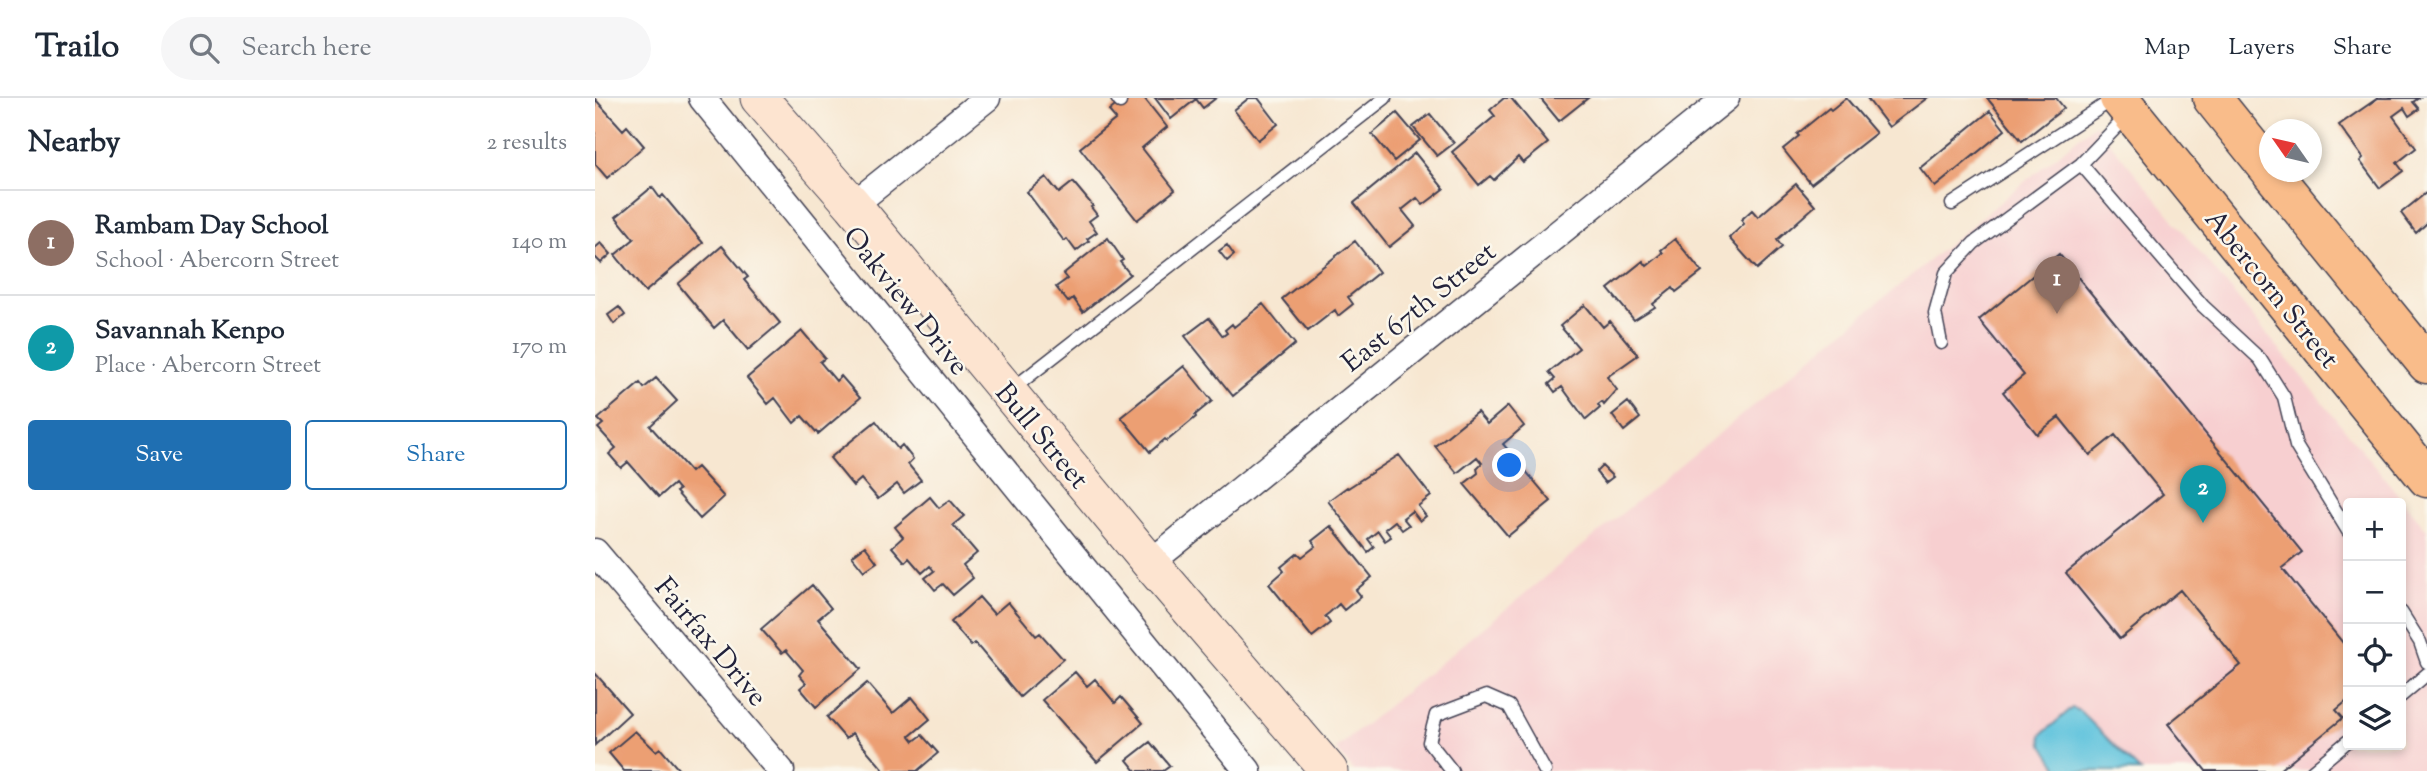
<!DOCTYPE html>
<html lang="en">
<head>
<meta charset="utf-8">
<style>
  :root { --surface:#fff; --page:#f6f6f7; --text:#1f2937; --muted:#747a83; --line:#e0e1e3; --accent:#1f6fb2 }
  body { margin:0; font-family:"Sorts Mill Goudy",serif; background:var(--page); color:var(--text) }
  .controls { position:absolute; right:21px; bottom:21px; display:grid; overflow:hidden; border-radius:7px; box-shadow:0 4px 10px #0003 }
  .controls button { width:63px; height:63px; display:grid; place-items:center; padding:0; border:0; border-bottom:2px solid var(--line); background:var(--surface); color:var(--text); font:35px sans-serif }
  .compass { position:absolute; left:1664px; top:21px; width:63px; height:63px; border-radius:50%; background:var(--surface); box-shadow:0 4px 10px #0003; rotate:304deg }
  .you { position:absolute; left:915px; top:368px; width:24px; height:24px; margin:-18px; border:5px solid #fff; border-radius:50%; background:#1a73e8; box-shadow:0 0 0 10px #1a73e833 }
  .badge { display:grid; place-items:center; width:46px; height:46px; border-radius:50%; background:var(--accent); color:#fff; font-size:23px; font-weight:700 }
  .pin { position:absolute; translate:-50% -58px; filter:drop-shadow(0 2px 4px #0008) }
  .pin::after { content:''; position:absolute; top:37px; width:24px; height:21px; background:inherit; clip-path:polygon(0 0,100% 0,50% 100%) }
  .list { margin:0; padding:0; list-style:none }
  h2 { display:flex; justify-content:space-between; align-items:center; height:91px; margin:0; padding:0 28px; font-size:30px }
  h2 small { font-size:23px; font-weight:400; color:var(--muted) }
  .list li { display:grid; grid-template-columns:46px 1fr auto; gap:21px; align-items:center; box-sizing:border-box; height:105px; padding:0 28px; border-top:2px solid var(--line) }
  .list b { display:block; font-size:26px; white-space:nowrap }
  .list p { margin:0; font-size:23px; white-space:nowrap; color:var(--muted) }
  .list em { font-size:23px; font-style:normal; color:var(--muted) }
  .actions { display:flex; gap:14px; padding:21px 28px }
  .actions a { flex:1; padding:16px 0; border:2px solid var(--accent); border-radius:7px; text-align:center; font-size:24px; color:var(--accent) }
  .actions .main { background:var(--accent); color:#fff }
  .icon { flex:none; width:38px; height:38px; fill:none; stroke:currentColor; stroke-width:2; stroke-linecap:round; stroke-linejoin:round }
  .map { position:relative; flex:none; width:1832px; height:673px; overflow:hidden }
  header { display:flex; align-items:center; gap:42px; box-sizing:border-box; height:98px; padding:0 35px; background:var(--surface); border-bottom:2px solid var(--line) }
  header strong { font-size:33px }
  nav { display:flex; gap:38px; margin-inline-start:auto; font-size:24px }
  .search { width:490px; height:63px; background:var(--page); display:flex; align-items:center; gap:18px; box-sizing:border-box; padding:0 24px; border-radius:38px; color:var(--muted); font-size:26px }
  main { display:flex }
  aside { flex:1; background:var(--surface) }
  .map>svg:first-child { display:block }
  .built { fill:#f7cfd0; fill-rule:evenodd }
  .water { fill:#5fc3dd; stroke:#40728c; stroke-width:2 }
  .building { fill:#ec9f73 }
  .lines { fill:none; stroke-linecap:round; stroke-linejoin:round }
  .lane-casing { stroke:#424052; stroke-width:15 }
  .street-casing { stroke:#424052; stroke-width:29 }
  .secondary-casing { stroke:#424052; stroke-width:39 }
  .primary-casing { stroke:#424052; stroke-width:41 }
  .lane { stroke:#fff; stroke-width:12 }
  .street { stroke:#fff; stroke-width:26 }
  .secondary { stroke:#fde4d0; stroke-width:37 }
  .primary { stroke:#f9bc8a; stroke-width:38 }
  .labels { text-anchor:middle; stroke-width:5; stroke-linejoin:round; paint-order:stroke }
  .street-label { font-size:28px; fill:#22223b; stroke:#fbf7ec }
</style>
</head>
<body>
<header>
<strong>Trailo</strong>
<div class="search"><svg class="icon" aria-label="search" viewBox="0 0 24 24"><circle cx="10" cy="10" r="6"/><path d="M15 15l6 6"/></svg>Search here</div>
<nav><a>Map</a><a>Layers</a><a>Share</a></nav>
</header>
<main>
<aside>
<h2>Nearby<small>2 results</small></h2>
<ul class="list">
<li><span class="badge" style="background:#8d6e63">1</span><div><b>Rambam Day School</b><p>School · Abercorn Street</p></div><em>140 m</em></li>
<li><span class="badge" style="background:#0f9aa8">2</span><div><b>Savannah Kenpo</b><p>Place · Abercorn Street</p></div><em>170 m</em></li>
</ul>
<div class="actions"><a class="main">Save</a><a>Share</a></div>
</aside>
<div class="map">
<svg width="1832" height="673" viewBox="0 0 1832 673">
  <rect width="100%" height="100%" fill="#fbf7ec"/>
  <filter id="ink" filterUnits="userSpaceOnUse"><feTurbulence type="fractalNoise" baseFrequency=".0143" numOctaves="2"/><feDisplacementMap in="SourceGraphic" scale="14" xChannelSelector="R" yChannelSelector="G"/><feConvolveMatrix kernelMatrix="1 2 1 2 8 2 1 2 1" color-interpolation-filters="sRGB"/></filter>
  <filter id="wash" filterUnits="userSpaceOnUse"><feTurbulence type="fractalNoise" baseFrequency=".00686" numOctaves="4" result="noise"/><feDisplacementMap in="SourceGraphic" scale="28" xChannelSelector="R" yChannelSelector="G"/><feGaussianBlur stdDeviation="1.57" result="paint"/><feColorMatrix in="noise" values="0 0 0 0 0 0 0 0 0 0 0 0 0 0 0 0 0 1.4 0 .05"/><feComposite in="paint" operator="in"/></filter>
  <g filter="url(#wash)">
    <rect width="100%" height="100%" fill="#f7e7d1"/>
    <!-- built -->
    <path class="built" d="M1500 26 1832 432V673H759L741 651ZM1753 405H1806V647H1753Z"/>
    <!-- water -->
    <path class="water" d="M1477 610 1485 613 1545 673H1465L1447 646 1446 637Z"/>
    <g id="blocks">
      <!-- building -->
      <path class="building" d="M530 0H549L572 29 547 50 580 92 542 122 485 50 521 21 514 13Z
        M560 0H621L608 10 601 1 576 21Z
        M654 0H663L683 26 663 42 639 12Z
        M909 0H916L953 45 928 65 923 59 899 82 895 78 884 87 857 54 900 18 895 12Z
        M945 0H993L964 23Z
        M1251 0 1281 35 1216 86 1188 51 1204 38 1202 36 1234 10 1236 12Z
        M1272 0H1332L1294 29Z
        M1392 0H1461L1469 10 1427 43Z
        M1783 0H1824L1818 4 1824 11 1814 18 1809 10 1798 18 1821 50 1802 65 1808 73 1785 90 1765 63 1768 60 1744 27Z
        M0 1 28 32 32 28 49 48 12 80 0 66Z
        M1395 13 1410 32 1340 89 1325 70Z
        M802 15 825 42 799 63 777 36Z
        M835 16 859 45 842 58 818 29Z
        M820 55 849 91 828 107 822 100 807 112 820 128 794 149 759 105Z
        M451 79 464 95 478 84 498 108 496 109 502 117 494 123 502 134 492 141 494 143 481 153 472 141 469 143 432 94Z
        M1201 86 1220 108 1182 142 1187 149 1162 171 1134 140 1149 126 1146 122 1157 112 1163 119Z
        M57 89 65 100 68 97 108 145 50 194 20 157 39 141 21 119Z
        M1832 94V125L1821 135 1806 115Z
        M513 140 528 162 525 164 535 176 488 214 478 200 473 204 461 189 472 181 468 176Z
        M1080 141 1107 174 1081 194 1078 190 1058 206 1060 209 1039 222 1013 191 1048 163 1052 168 1068 155 1066 152Z
        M760 143 784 174 753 199 758 206 743 218 740 212 713 233 687 201Z
        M6 145 16 156 6 165 0 159V150Z
        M632 147 639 157 632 163 624 153Z
        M127 148 153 179 149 182 185 225 153 252 128 222 119 230 83 186Z
        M1464 156 1707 454 1687 470 1753 551V602L1741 612 1748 620 1683 673H1611L1573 626 1646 567 1585 492 1525 541 1471 475 1568 396 1520 337 1495 357 1464 319 1442 336 1408 294 1429 277 1384 222Z
        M668 206 700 246 638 298 590 238 614 220 628 238 632 235 630 232 637 226 639 229Z
        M990 207 1008 229 1015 223 1043 257 1012 279 1022 292 1009 307 1007 304 1003 307 1005 310 991 322 967 289 960 294 954 286 960 281 954 274 984 250 965 228Z
        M24 209 30 217 19 226 13 217Z
        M207 233 230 260 225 264 241 283 246 278 265 300 223 336 207 318 199 325 180 300 173 306 152 280Z
        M589 268 617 303 600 317 601 319 572 343 570 341 555 354 526 319Z
        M61 280 82 303 55 328 96 374 102 369 129 399 105 421 81 394 84 392 79 386 64 399 33 364 26 370 14 356 21 350 3 330 8 326 3 321 45 285 49 290Z
        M1033 304 1045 320 1029 333 1017 317Z
        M913 308 929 328 908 346 956 403 913 438 869 386 883 375 882 370 887 365 882 359 862 375 840 348 882 314 892 326Z
        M281 323 303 351 307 347 318 361 313 366 326 382 309 395 302 386 283 401 266 381 258 388 235 360Z
        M804 357 836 398 823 408 831 418 825 423 817 413 808 420 814 427 807 432 800 423 790 431 796 439 790 443 783 433 773 441 779 449 773 454 733 403 752 389 753 390Z
        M1007 368 1018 379 1010 385 1001 374Z
        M335 399 344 410 355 402 369 418 358 427 382 455 368 467 378 480 358 497 348 486 340 492 330 480 339 473 335 468 327 475 314 460 310 464 297 449 308 439 300 429Z
        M736 428 777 479 761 492 766 498 749 512 744 506 734 515 730 518 735 525 717 539 674 486 689 473 686 469 703 455 707 459 721 448 717 443Z
        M270 448 282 464 269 473 257 458Z
        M217 487 236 510 223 521 266 571 221 609 205 590 211 585 204 577 208 572 191 552 187 555 166 531Z
        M384 499 399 516 413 504 441 538 445 535 468 561 425 599 380 545 376 548 356 524Z
        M480 574 492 588 500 581 520 605 526 599 548 625 502 664 447 602Z
        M0 575 35 615 0 647Z
        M272 585 298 615 317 599 335 621 315 638 319 643 327 637 343 655 322 673H285L288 671 257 635 251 641 232 619Z
        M40 633 61 653 65 650 85 673H29L14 655Z
        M555 644 575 668 568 673H541L532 662Z"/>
    </g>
  </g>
  <g filter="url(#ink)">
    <use href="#blocks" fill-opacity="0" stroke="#424052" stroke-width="2"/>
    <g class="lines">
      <defs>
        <path id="lane" d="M522 0 525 4
          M1486 66 1608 208 1665 261 1689 299 1701 348 1753 433
          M1357 106 1520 0
          M1346 245 1340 215 1351 175 1379 145 1486 66 1533 17
          M416 292 790 0
          M1806 514 1825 544 1832 564
          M1806 598 1832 576
          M857 673 834 644 841 617 891 598 914 608 950 673
          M1717 673 1753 643"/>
        <path id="street" d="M107 0 653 673
          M258 107 392 0
          M0 454 186 673
          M555 465 1131 0"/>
        <path id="secondary" d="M164 0 258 107 555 465 734 673"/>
        <path id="primary" d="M1524 0 1832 380
          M1617 0 1674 71
          M1676 74 1832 266"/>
      </defs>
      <!-- lane casing -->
      <use href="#lane" class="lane-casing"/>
      <!-- street casing -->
      <use href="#street" class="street-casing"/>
      <!-- secondary casing -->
      <use href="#secondary" class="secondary-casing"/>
      <!-- primary casing -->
      <use href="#primary" class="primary-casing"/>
      <!-- lane -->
      <use href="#lane" class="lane"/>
      <!-- street -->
      <use href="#street" class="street"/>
      <!-- secondary -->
      <use href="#secondary" class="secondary"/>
      <!-- primary -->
      <use href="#primary" class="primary"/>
    </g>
  </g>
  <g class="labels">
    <!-- street labels -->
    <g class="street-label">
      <text transform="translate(1678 190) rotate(51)" y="10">Abercorn Street</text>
      <text transform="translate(312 202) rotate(51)" y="10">Oakview Drive</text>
      <text transform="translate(823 208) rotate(-39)" y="10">East 67th Street</text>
      <text transform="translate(448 337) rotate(50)" y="10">Bull Street</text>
      <text transform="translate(117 543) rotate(50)" y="10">Fairfax Drive</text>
    </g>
  </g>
</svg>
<div class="controls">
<button>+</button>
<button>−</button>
<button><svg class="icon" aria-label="locate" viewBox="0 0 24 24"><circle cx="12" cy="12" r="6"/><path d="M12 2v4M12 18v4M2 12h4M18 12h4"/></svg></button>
<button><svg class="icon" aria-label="layers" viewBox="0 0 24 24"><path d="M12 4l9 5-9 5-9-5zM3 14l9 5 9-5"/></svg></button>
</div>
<svg class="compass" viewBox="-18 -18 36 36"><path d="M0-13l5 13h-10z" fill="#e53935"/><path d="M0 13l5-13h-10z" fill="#747a83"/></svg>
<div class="you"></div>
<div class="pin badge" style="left:1462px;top:216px;background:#8d6e63">1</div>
<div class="pin badge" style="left:1608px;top:425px;background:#0f9aa8">2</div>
</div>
</main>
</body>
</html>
